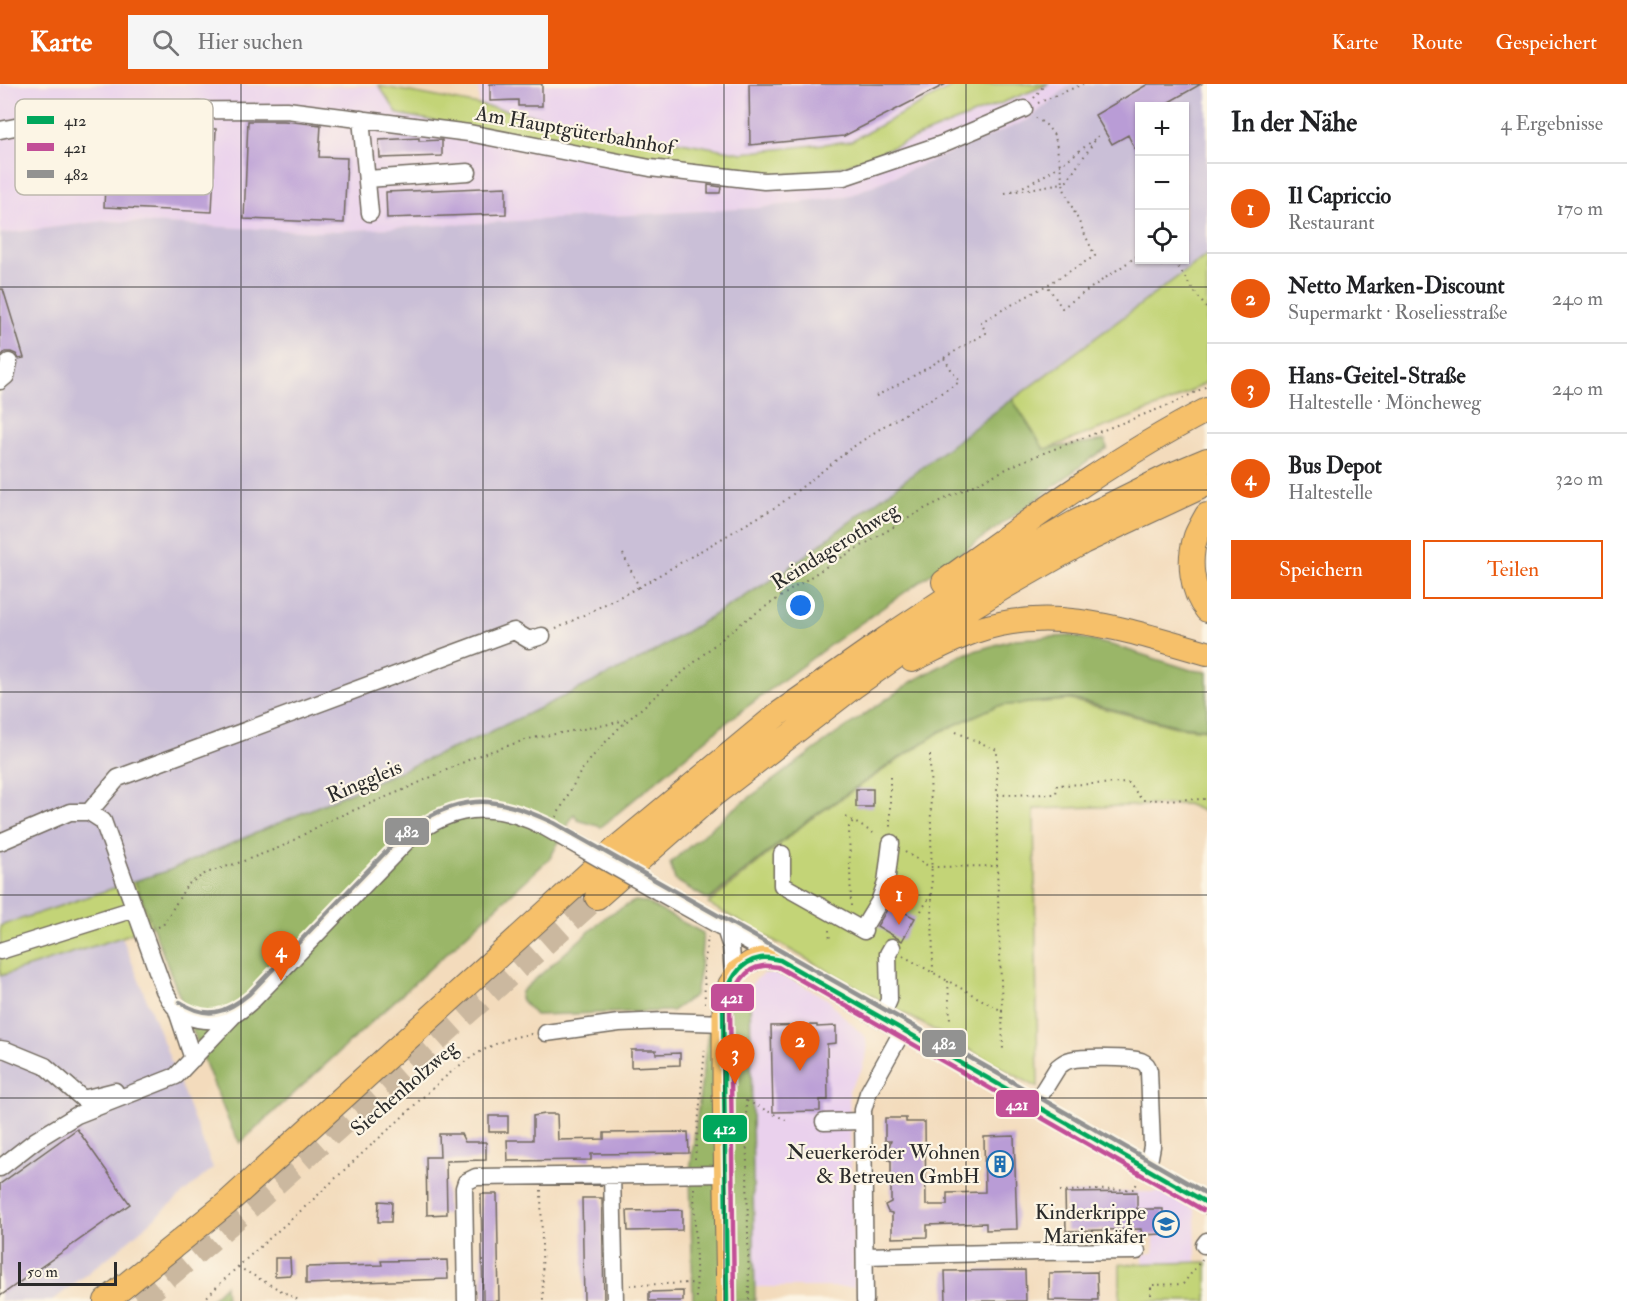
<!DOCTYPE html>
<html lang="de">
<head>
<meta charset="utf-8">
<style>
  :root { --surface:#fff; --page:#f6f6f6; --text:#202124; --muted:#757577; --line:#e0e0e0; --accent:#ea580c }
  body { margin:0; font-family:"IM FELL Double Pica",serif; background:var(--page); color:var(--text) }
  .controls { position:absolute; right:18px; top:18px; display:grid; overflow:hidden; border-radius:0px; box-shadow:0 2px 4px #0004 }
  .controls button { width:54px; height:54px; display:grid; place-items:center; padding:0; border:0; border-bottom:2px solid var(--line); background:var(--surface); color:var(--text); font:30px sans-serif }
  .scale { position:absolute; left:18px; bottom:15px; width:99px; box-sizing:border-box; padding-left:6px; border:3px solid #2b2b2b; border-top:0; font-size:16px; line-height:21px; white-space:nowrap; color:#2b2b2b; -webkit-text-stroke:4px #fcf5e5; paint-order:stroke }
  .you { position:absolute; left:801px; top:522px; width:21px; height:21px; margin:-15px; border:4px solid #fff; border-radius:50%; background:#1a73e8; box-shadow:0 0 0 9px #1a73e833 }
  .badge { display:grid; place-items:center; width:39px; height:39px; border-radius:50%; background:var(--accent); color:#fff; font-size:20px; font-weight:700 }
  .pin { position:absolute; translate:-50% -50px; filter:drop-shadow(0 2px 3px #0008) }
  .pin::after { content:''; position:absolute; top:32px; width:21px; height:18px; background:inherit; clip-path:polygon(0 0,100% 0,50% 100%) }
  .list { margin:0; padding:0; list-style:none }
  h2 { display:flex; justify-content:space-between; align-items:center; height:78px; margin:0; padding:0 24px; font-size:26px }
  h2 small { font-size:20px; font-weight:400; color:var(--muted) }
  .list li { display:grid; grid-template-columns:39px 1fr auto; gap:18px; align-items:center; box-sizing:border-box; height:90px; padding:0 24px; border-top:2px solid var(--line) }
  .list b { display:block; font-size:22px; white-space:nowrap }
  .list p { margin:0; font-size:20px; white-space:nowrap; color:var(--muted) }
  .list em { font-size:20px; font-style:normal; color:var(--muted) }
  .actions { display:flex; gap:12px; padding:18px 24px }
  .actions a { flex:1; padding:14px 0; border:2px solid var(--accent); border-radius:0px; text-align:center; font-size:21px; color:var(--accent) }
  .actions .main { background:var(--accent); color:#fff }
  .icon { flex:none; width:33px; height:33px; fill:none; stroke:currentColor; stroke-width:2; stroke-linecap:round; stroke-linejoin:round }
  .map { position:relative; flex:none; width:1207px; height:1217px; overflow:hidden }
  header { display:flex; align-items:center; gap:36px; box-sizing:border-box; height:84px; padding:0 30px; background:var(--accent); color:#fff }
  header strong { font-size:28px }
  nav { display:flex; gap:33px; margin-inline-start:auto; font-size:21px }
  .search { width:420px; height:54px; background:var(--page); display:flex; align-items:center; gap:15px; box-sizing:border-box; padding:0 21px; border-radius:0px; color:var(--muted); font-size:22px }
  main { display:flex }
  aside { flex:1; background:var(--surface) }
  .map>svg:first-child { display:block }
  .built { fill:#ead1ed }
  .industrial { fill:#cabfd7; fill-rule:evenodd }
  .green { fill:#c3d477; stroke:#778051; stroke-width:1.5 }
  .forest { fill:#9ab668; stroke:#62704a; stroke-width:1.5 }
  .building { fill:#b99cd6 }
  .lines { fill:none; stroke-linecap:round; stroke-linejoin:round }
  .highway-tunnel { stroke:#cbb89f; stroke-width:24; stroke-dasharray:24 12; stroke-linecap:butt }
  .minor-casing { stroke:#71695e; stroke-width:19 }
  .major-casing { stroke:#71695e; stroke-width:23 }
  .highway-casing { stroke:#71695e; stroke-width:26 }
  .path { stroke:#71695e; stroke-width:2; stroke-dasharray:1.5 4.5; stroke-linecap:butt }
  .minor { stroke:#fff; stroke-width:16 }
  .major { stroke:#f6c06b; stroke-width:21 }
  .highway { stroke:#f6c06b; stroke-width:24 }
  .minor-bridge-casing { stroke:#71695e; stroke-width:19; stroke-linecap:butt }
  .minor-bridge { stroke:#fff; stroke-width:16 }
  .bus-1-casing { stroke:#fcf5e5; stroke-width:9 }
  .bus-2-casing { stroke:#fcf5e5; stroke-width:9 }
  .bus-3-casing { stroke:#fcf5e5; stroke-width:9 }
  .bus-1 { stroke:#00a75c; stroke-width:4.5 }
  .bus-2 { stroke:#c24f97; stroke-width:4.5 }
  .bus-3 { stroke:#929291; stroke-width:4.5 }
  .grid { fill:none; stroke:#2b2b2b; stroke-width:1.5; stroke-opacity:0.55 }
  .labels { text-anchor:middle; stroke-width:4.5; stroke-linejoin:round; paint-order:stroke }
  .street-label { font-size:21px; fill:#2b2b2b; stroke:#fcf5e5 }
  .poi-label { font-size:21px; fill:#2b2b2b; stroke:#fcf5e5; text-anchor:end }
  .key { fill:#fcf5e5; stroke:#bdb8ad; stroke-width:1.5 }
  .key-label { font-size:16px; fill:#2b2b2b }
  .line-badge { stroke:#fcf5e5; stroke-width:2 }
  .badge-label { font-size:16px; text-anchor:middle; font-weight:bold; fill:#fff }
</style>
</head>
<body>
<header>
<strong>Karte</strong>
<div class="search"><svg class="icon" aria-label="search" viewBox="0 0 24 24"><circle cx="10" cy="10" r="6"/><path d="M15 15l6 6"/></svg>Hier suchen</div>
<nav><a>Karte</a><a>Route</a><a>Gespeichert</a></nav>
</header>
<main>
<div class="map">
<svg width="1207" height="1217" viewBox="0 0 1207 1217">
  <rect width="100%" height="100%" fill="#fcf5e5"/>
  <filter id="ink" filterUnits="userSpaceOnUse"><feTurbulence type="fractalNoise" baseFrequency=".0167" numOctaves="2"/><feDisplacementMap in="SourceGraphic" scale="12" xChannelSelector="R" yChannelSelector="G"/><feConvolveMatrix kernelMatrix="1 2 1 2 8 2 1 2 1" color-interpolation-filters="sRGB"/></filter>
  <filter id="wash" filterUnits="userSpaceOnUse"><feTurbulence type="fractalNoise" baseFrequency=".008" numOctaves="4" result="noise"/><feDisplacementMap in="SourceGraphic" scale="24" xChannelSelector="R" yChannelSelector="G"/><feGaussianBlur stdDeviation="1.35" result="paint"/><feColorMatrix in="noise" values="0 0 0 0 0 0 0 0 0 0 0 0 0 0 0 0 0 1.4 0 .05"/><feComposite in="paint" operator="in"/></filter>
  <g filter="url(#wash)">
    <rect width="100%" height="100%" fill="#f3dbbc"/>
    <!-- built -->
    <path class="built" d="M0 0 379 2 398 30 652 79 767 92 1049 0H1071L1028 36 846 113 759 124 318 148 106 137 0 150Z
      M478 0H957L851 57 742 69 479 21Z
      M765 889H776L784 891 831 917 835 924 866 954 867 968 861 987 849 1006 854 1203H754L750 908 751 901 755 896Z
      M1137 1108H1162L1195 1126 1196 1178 1143 1180V1170L1154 1169V1151H1142L1141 1145H1137Z"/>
    <!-- industrial -->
    <path class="industrial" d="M1071 0H1207V171L1012 315 781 490 645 573 486 650 170 786 0 842V148L1 150 106 137 318 148 759 124 846 113 1028 36ZM1140 22H1184V176H1140Z
      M122 853 213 1084 115 1168 52 1217H0V892Z"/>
    <!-- green -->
    <path class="green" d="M957 0H1049L848 81 807 89 767 92 652 79 398 30 379 2 548 34 742 69 851 57Z
      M1207 171V298L1173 317 1044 366 1012 316Z
      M1070 616 1176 643 1207 646V729L1186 720 1034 725 1038 1004 708 820 808 737 940 648 996 622Z
      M135 797 152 841 122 853 0 892V842Z
      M1207 1178V1217H1120V1180Z"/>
    <!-- forest -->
    <path class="forest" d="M1012 315 1044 365 1105 356 1107 364 1090 375 1025 424 834 558 732 634 601 743 578 736 574 730 550 774 240 1059 231 1043 206 981 135 797 170 786 486 650 645 573 781 490Z
      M1072 552 1115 562 1191 586 1207 588V645L1178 642 1072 615 997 622 941 647 889 681 808 736 709 816 675 796 670 779 731 727 836 650 913 597 961 571 1015 555Z
      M635 817 645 818 703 849 700 884 695 911 672 927 535 931 520 914 521 908 608 831Z
      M750 908 755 1217H693L690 1087 712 918Z
      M225 1201 226 1217H209Z"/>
    <g id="blocks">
      <!-- building -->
      <path class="building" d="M490 0H542V22H518V16L490 17Z
        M749 0H946L844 52 750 61Z
        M1148 0H1201L1162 22H1140V76L1128 51 1112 60 1095 31Z
        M248 37H284L321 41 319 73 347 74 344 139 244 135Z
        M108 39 216 45 212 128 104 123Z
        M419 54V57L442 56V72L380 74 379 56Z
        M708 101 721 103 720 109H708Z
        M506 103V130L387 134 386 108Z
        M0 205H3L24 274 19 275 16 270 11 268H5L0 273Z
        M856 705H873V723H856Z
        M891 821 915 834 902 857 877 842 888 824H889Z
        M817 941V943L836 942V959L827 960 828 1016H820V1027L773 1028 771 942Z
        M631 966H656V970L680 969V981L631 983Z
        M545 1030H557L558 1056 604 1055V1049L688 1048 689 1069 591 1070V1076L508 1077 507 1056H533V1032Z
        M489 1032H508V1048H489Z
        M885 1034H906V1038H925L926 1121H947V1109L985 1108 984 1053 1014 1052 1017 1145 986 1146V1139L927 1141V1153L892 1154V1129L888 1128 885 1121 891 1118V1077L887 1075 886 1072 891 1057H885Z
        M77 1045 130 1120 0 1212V1100Z
        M439 1050H461L465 1058H486V1076L446 1077 447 1130 427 1131 426 1073H440Z
        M1137 1108V1125H1163V1150L1142 1151 1141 1145 1066 1147 1065 1109Z
        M481 1110H497L499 1217H483Z
        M582 1114H602L604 1217H584Z
        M379 1117 392 1118 391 1138H378Z
        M682 1126V1146L628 1147 627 1127Z
        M275 1174H290L291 1191 275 1192Z
        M447 1176 448 1195 306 1200V1183L382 1181 381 1177Z
        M1025 1186 1026 1217H946L945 1187Z
        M1097 1188 1098 1216H1093V1217L1049 1216V1189Z
        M683 1207V1217H649V1208Z"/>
    </g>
  </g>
  <g filter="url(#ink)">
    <use href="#blocks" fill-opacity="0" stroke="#71695e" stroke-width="1.5"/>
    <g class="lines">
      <!-- highway-tunnel -->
      <path class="highway-tunnel" d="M139 1217 240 1131 597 813"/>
      <defs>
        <path id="minor" d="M361 35 370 129
          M0 46 94 27 287 26 469 49 650 84 764 97 844 93 942 60 1024 25
          M367 95 468 88
          M0 297 6 292 9 278
          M89 728 118 694 514 547 529 556 542 552
          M0 758 70 728H89L103 737 164 906C167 911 170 917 174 922 188 938 217 940 235 930 242 926 248 920 254 915L407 757C457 714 505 718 560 752
          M782 770V801L864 847
          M657 807 777 874
          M725 845 731 863 733 891
          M862 846 879 818 886 799 891 759
          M0 867 134 825
          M176 924 193 975
          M881 934 889 916 888 870 892 863
          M546 949 619 939 665 937 723 939
          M0 965 6 966 45 982 83 1015 115 1007
          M1035 1020 1058 983C1062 980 1065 977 1070 976 1083 973 1129 973 1141 977 1146 979 1148 982 1149 987L1152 1062 1150 1073 1146 1084
          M824 1038 862 1037
          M0 1084 36 1056 77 1031 176 992 234 931
          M612 1091 615 1217
          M1204 1161 1207 1157
          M865 1172 1038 1168 1137 1167
          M466 1217 464 1104 466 1098 476 1093 725 1090
          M865 1217 863 1026 868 1009 903 946"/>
        <path id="major" d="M727 1217 723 1001V919L729 900 738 886 750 878 762 874 780 876 1207 1119"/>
        <path id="highway" d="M1207 431C1203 438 1199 445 1196 452 1188 476 1191 507 1207 526
          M944 498C1029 437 1114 374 1207 326
          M912 576C933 566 953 555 975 547 1054 519 1131 548 1207 569
          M597 813 713 711 853 603 928 550 1004 503 1083 458 1207 400
          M106 1217 226 1120 619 762 777 631 887 554 971 498 1076 438 1171 391 1207 376"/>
      </defs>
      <!-- minor casing -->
      <use href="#minor" class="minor-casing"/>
      <!-- major casing -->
      <use href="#major" class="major-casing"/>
      <!-- highway casing -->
      <use href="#highway" class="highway-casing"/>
      <!-- path -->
      <path class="path" d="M1034 14 1045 0
        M1038 19 1083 0
        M1098 52 1067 97 1063 99 1065 108 1095 172 1047 201 1062 224 1140 170
        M1012 107C1043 96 1070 74 1096 54
        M1005 109 1063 99 1055 52 1046 41 1036 34
        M1158 176 1163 183 1174 176 1189 200 1207 225
        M876 312 905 297 986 249 981 238 1047 201
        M623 470 639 503 779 421 853 363 884 342 958 299 959 298 944 274
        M556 545 639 503
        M956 648 997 666V711
        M930 671 933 888
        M890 693V744
        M556 733 581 687 598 666 620 643 712 563 744 537 824 484 924 425 1023 377 1174 319 1207 302
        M846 733 877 751
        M905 768 930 783 997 782
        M851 822 849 743 853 737
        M921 827 932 809
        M158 843 163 841 187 801 206 789 241 778 281 763 330 736 403 706 477 672 528 655 610 640 628 635
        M829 846 830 857
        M903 872 1002 927 997 782V711L1056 710 1057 701 1129 699 1142 716 1207 715
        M948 897 950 936
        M705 919 704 884 708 853
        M1002 927 1003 967
        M746 1016 749 1217
        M747 1017 790 1038
        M695 1075 705 964
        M694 1104 697 1217
        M541 1106 543 1217
        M1060 1107 1134 1105 1137 1099
        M238 1183 300 1217
        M630 1201 696 1199
        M203 1217C239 1179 279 1147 317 1112 343 1087 370 1062 397 1038 435 1002 477 956 532 950
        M1151 1217V1201L1183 1200 1203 1174"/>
      <!-- minor -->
      <use href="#minor" class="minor"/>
      <!-- major -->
      <use href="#major" class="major"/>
      <!-- highway -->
      <use href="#highway" class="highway"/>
      <defs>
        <path id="minor-bridge" d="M560 752 657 807"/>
      </defs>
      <!-- minor-bridge casing -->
      <use href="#minor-bridge" class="minor-bridge-casing"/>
      <!-- minor-bridge -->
      <use href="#minor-bridge" class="minor-bridge"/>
      <defs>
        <path id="bus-1" d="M727 1217 723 919C729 899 737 878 761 874 767 873 774 875 780 876L1207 1119"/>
        <path id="bus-2" d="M734 1217 730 920C736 904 743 884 763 882 767 881 773 883 778 883L1203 1126"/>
        <path id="bus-3" d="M180 918C207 936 226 929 249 910L402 751C458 708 492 710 554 739L983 981 1207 1110"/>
      </defs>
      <!-- bus-1 casing -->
      <use href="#bus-1" class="bus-1-casing"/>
      <!-- bus-2 casing -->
      <use href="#bus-2" class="bus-2-casing"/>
      <!-- bus-3 casing -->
      <use href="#bus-3" class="bus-3-casing"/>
      <!-- bus-1 -->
      <use href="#bus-1" class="bus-1"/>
      <!-- bus-2 -->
      <use href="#bus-2" class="bus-2"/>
      <!-- bus-3 -->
      <use href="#bus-3" class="bus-3"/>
    </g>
  </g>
  <!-- grid -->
  <path class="grid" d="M241 0V1217M483 0V1217M724 0V1217M966 0V1217M0 203H1207M0 406H1207M0 608H1207M0 811H1207M0 1014H1207"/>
  <!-- icons -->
  <defs>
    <symbol id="building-ring" viewBox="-11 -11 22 22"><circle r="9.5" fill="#fcf5e5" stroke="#1f6fb2" stroke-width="1.5"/><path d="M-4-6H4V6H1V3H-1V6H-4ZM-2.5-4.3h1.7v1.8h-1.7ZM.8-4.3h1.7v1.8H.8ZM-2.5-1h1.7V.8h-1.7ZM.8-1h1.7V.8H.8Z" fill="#1f6fb2"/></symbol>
    <symbol id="school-ring" viewBox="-11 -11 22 22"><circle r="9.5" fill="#fcf5e5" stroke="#1f6fb2" stroke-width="1.5"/><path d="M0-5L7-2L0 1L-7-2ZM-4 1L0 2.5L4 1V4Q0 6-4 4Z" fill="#1f6fb2"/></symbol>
  </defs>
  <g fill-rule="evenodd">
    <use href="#building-ring" x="985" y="1065" width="30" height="30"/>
    <use href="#school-ring" x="1151" y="1125" width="30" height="30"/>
  </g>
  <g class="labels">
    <!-- street labels -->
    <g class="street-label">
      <text transform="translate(575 46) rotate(10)" y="7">Am Hauptgüterbahnhof</text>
      <text transform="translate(835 462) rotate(-32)" y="7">Reindagerothweg</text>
      <text transform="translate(364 697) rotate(-23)" y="7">Ringgleis</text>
      <text transform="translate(404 1004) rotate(-41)" y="7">Siechenholzweg</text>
    </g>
    <!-- poi labels -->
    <g class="poi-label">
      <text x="980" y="1075">Neuerkeröder Wohnen<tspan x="980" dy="24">&amp; Betreuen GmbH</tspan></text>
      <text x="1146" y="1135">Kinderkrippe<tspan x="1146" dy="24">Marienkäfer</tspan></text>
    </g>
  </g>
  <!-- legend -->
  <rect x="15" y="15" width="198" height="96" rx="9" class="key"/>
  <rect x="27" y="32" width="27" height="8" fill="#00a75c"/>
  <rect x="27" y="59" width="27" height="8" fill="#c24f97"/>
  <rect x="27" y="86" width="27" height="8" fill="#929291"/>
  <g class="key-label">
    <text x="64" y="42">412</text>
    <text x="64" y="69">421</text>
    <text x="64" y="96">482</text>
  </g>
  <g class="line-badge">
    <rect x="384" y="733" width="46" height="29" rx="6" fill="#929291"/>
    <rect x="710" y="899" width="45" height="29" rx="6" fill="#c24f97"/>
    <rect x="921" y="945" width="46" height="29" rx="6" fill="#929291"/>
    <rect x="995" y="1005" width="45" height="29" rx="6" fill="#c24f97"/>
    <rect x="702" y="1030" width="46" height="29" rx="6" fill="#00a75c"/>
  </g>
  <g class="badge-label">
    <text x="407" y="753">482</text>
    <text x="732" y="919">421</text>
    <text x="944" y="965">482</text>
    <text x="1017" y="1026">421</text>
    <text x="725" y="1050">412</text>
  </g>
</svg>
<div class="controls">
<button>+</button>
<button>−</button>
<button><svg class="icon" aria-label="locate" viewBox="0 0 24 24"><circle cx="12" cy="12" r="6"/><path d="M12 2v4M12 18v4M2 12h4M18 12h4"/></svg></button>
</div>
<div class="scale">50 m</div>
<div class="you"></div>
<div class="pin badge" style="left:899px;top:841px">1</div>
<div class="pin badge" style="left:800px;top:987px">2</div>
<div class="pin badge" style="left:735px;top:1000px">3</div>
<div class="pin badge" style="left:281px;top:897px">4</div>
</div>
<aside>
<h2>In der Nähe<small>4 Ergebnisse</small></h2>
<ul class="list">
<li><span class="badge">1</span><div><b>Il Capriccio</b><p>Restaurant</p></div><em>170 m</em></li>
<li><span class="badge">2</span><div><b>Netto Marken-Discount</b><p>Supermarkt · Roseliesstraße</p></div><em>240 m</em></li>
<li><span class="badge">3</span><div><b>Hans-Geitel-Straße</b><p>Haltestelle · Möncheweg</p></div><em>240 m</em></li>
<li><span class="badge">4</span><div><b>Bus Depot</b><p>Haltestelle</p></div><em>320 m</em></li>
</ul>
<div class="actions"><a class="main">Speichern</a><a>Teilen</a></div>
</aside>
</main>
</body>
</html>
